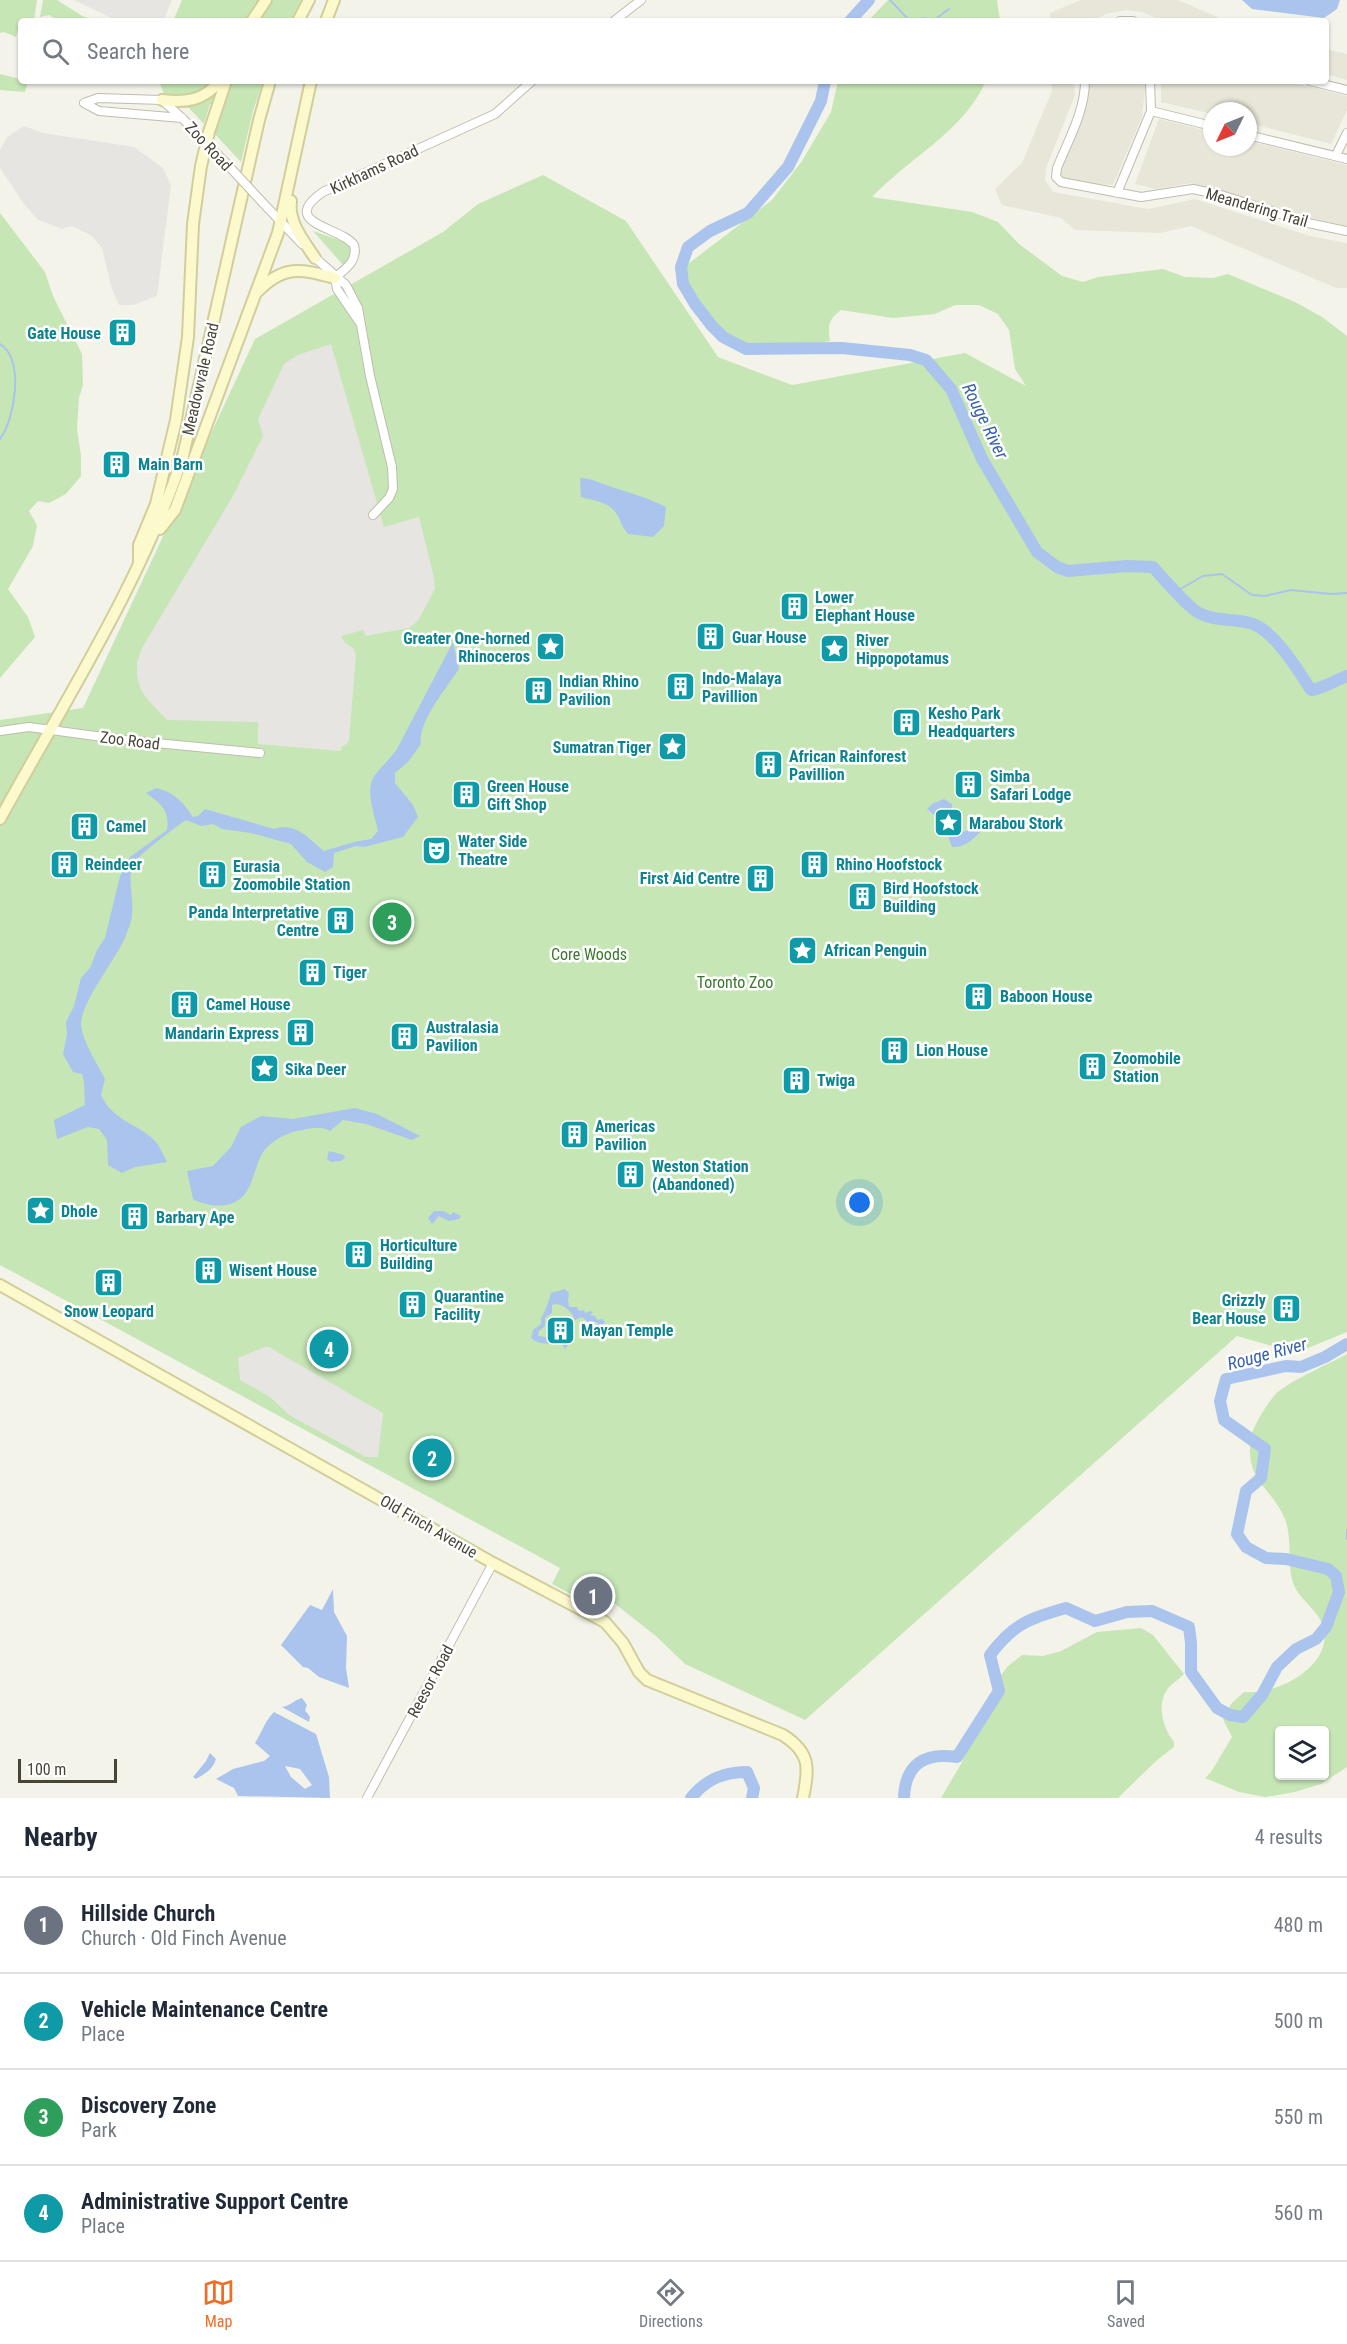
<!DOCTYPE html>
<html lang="en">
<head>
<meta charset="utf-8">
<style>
  :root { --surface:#fff; --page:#f6f6f7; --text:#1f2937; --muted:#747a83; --line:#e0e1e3; --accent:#ee6e27 }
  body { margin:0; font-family:"Roboto Condensed",sans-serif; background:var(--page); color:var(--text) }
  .controls { position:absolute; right:18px; bottom:18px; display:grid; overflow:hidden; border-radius:6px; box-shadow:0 2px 4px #0004 }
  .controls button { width:54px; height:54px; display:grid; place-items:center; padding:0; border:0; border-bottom:2px solid var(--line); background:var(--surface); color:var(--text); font:30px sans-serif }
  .compass { position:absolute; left:1203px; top:102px; width:54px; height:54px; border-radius:50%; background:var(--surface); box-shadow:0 2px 4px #0004; rotate:227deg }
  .scale { position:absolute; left:18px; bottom:15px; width:99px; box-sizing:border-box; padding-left:6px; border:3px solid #484538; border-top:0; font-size:16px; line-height:21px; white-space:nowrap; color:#484538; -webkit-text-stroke:4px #fff; paint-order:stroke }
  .you { position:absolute; left:860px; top:1203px; width:21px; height:21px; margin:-15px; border:4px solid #fff; border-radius:50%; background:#1a73e8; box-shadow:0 0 0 9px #1a73e833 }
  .badge { display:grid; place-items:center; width:39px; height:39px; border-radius:50%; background:var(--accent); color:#fff; font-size:20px; font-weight:700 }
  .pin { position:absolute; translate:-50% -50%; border:3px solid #fff; box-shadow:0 2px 6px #0006 }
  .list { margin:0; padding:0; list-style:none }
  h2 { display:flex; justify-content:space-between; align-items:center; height:78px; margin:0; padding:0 24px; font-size:26px }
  h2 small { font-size:20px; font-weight:400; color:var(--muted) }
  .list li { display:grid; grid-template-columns:39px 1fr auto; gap:18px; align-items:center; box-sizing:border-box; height:96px; padding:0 24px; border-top:2px solid var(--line) }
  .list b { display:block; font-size:22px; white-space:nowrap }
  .list p { margin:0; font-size:20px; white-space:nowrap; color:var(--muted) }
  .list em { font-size:20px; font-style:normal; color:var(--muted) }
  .icon { flex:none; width:33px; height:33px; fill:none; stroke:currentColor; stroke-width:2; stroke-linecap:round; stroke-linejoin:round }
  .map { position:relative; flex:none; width:1347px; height:1798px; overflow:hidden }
  .search { position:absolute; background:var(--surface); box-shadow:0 2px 4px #0004; left:18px; right:18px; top:18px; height:66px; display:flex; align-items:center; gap:15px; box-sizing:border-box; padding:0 21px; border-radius:6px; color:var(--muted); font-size:22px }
  .sheet { height:462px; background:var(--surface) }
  nav { display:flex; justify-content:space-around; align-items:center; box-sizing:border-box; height:84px; border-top:2px solid var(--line); background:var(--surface); font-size:16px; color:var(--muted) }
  nav a { display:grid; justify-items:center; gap:3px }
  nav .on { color:var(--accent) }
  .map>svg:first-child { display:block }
  .residential { fill:#e8e6d8 }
  .green { fill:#c6e6b5; fill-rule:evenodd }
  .parking { fill:#e6e5e1 }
  .water { fill:#aac4ed; fill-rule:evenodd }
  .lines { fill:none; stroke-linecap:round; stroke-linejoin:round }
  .stream { stroke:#aac4ed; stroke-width:2 }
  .river { stroke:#aac4ed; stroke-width:12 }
  .street-casing { stroke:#bfbdad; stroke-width:10 }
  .secondary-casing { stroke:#d1ce9c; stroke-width:14 }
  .street { stroke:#fff; stroke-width:8 }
  .secondary { stroke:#fcfacc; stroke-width:10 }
  .street-bridge-casing { stroke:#bfbdad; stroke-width:10; stroke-linecap:butt }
  .street-bridge { stroke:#fff; stroke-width:8 }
  .labels { text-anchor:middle; stroke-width:5; stroke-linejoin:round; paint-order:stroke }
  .street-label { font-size:16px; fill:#484538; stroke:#fff }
  .culture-label { font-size:16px; font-weight:bold; fill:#0d838f; stroke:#fff; text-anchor:start }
  .park-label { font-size:16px; fill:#3b772e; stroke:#fff }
  .water-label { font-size:18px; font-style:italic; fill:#3763ae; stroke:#fff }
</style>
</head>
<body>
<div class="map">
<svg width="1347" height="1798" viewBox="0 0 1347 1798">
  <rect width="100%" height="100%" fill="#f4f3ea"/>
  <!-- residential -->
  <path class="residential" d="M1080 0H1178L1227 21H1163L1142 12 1126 10 1106 14 1093 21H1050V13Z
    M1326 49 1347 54V80L1326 74Z
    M1051 81H1074L1075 95 1046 168 1045 180 1053 192 1148 209 1195 199 1310 236 1347 243V288H1336L1191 226 1160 233 1075 230 1061 218 1002 205 995 189 1022 163 1052 91Z
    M1089 81H1146L1142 117 1113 185 1068 182 1060 175 1089 96Z
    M1161 81H1286L1347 96V110L1331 144 1248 123V111H1212V114L1161 102Z
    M1159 119 1212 132V147H1248V141L1347 165V226L1219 197 1192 183 1156 189 1135 184Z"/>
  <!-- green -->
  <path class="green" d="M0 0H37L34 21H21V27L19 26 16 37 4 32 0 33Z
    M43 0H57L84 17 110 21H59L49 15 40 17Z
    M182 0H261L246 21H173Z
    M273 0H301L290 21H260Z
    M888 0H997L1000 21H868Z
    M0 74 28 81 25 92 0 90Z
    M159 81H216L205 91 182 98 181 95 164 94Z
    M231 81H263L253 111 241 162 213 132Z
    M838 81H986C963 132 909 158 872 197L972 212 998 222 1019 244 1062 276 1083 282 1098 277 1163 269 1185 277 1213 278 1228 274 1295 302 1322 317 1347 336V1332L1296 1353 1237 1336 805 1720 685 1664 657 1637 590 1584 582 1600 552 1584 560 1568 0 1265V720L83 708 255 339 443 232 478 204 543 175 626 221 718 357 792 385 965 353 1026 386 1015 369 1009 330 998 314 979 305H955L935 314 893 318 841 310C828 319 828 326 830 341 811 344 766 355 750 350 719 341 701 311 682 287L681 281 688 264 772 200 802 161 831 112Z
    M218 91 213 105 210 104 204 124 186 105Z
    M0 213 45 272 53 296 82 354 83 385 79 398 77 429 81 456V476L66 494 49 503 38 501 29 511 37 525 33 546 8 589 28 617 35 637 0 678Z
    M313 231 348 243 351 249 349 260 343 265Z
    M1347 1354V1767L1321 1784 1295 1792 1265 1797 1239 1792 1205 1778 1211 1772 1232 1737 1223 1719 1231 1704 1244 1692C1276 1696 1335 1666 1323 1626 1318 1610 1300 1600 1294 1585 1287 1569 1292 1540 1286 1522 1273 1486 1244 1483 1251 1437 1253 1426 1270 1398 1279 1391 1296 1378 1327 1365 1347 1354ZM1280 1730H1324V1776H1280Z
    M1141 1628 1153 1635 1184 1674C1179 1679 1173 1683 1169 1687 1156 1703 1162 1727 1174 1742V1747L1156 1761 1118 1798H941L961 1764 998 1679 1008 1666 1022 1655 1043 1656 1061 1651 1097 1632Z"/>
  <!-- parking -->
  <path class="parking" d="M74 0H172L163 21H118Z
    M24 126 43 133 134 147 163 168 171 185 157 296 133 305H119L111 286 102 248 92 236 72 226 62 229 38 220 24 204 0 168V150L7 137Z
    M331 344 384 527 419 517 434 578 435 589 418 621 409 628 366 636 363 630 341 636 345 643 353 648 356 655 349 740 347 744 342 746 341 751 258 744V722L167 720 148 700 141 690 137 677V662L142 648 233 496 263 436 258 419 284 364 298 355Z
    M267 1346 383 1413 378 1457H366L289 1415 270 1397 240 1380 238 1358Z"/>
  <!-- water -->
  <path class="water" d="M1242 0H1340L1337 9 1324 18 1252 9Z
    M580 478C592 478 601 484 612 487 633 494 646 497 666 507L664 526 653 537 628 534C621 526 621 520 616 513 608 501 593 501 581 497Z
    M453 642 459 669C447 687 417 723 421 744L408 762 395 773V783L413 805 418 817 403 837 364 847 356 846 334 853 333 867 325 872 307 862 291 844 251 833 222 829 213 824 201 826 186 820C177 826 137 856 133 864 127 879 134 898 132 914 132 922 127 932 124 940 115 960 80 1004 81 1025 83 1043 97 1063 105 1079L101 1095C113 1120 133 1122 152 1138 160 1145 162 1153 167 1162L135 1167 122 1173 108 1165 107 1140 99 1129 88 1127 57 1139 54 1120 85 1105 84 1082 82 1074 73 1072 63 1054 67 1034 66 1022 74 1006 81 978 90 968 97 950 105 938 120 876 130 857 167 830C170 810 161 804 146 793L156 788C174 792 183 802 193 817L198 816 205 809 274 829C296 822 308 838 324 851L354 842 371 839 378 831C375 816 364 789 375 775 382 766 390 759 397 749Z
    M944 799 952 804 951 821 956 833 966 831 972 827H980L982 830C974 839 964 848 952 847L944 825 946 812 941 807 934 815 927 809 932 804Z
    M807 939 812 943 805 949V958L795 961V953L801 948V941Z
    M355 1108 377 1114 420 1136 412 1140 366 1124 343 1120 330 1131C322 1126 312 1128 303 1130 289 1131 271 1141 263 1152 255 1165 254 1183 244 1195 231 1210 208 1207 193 1199L187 1171 213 1166 231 1147 241 1127 261 1116 293 1119Z
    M329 1151 344 1155 345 1158 341 1161 331 1162 327 1159Z
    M434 1211H443L451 1215 453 1212 461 1216 459 1219 449 1221 439 1216 432 1224 428 1218Z
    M565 1289 569 1293 568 1300 569 1307H577L579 1311 583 1310 586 1313 590 1311 593 1312 590 1315 595 1316 597 1320 603 1319 605 1323 598 1329 597 1322H588L582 1317 575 1320C573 1313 564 1304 555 1304L552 1305V1313L545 1318V1326L539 1331 538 1336 555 1338 557 1334H561V1339L567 1340 569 1344 565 1349 561 1343C549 1343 541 1346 531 1338L533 1330 541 1324V1318C545 1313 549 1300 551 1293Z
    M333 1589 334 1612 347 1636 346 1668 349 1688 319 1677 308 1668 303 1667 281 1645 310 1605 322 1610Z
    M302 1698 307 1705 305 1710 310 1717 309 1722 282 1707C290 1706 294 1700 302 1698Z
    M274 1712 316 1734 329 1777 330 1798 238 1796 234 1788 216 1779 233 1769 264 1761 270 1756 255 1743C262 1732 265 1721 274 1712ZM285 1766 300 1769 312 1785 305 1789 291 1777Z
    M210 1753 216 1759C213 1769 205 1774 196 1779L193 1777 206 1761Z"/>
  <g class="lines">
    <!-- stream -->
    <path class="stream" d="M890 0 910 21
      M919 21 923 18 933 21
      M933 21 949 9
      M0 344C25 358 15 419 0 439
      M1177 591 1203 576 1222 574 1252 595 1265 596 1291 590 1331 594 1347 593
      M1347 1530V1539"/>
    <!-- river -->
    <path class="river" d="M850 21 869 0
      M825 81 821 101 788 167 748 213 710 231 688 247 681 267 683 284 695 304 712 326 723 337 746 349 842 348 910 355 926 360 951 389 982 459 1037 552 1057 567 1068 571 1127 566 1153 567C1163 578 1187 607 1199 613 1216 622 1236 618 1253 624 1275 632 1298 670 1311 690 1325 688 1333 681 1347 676
      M691 1798C706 1779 724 1772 747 1772L754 1788 752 1798
      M904 1798C905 1764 925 1752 957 1757L999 1691 990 1655C1013 1624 1030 1618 1066 1608L1095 1621 1127 1612 1152 1611 1189 1627 1191 1643V1672L1217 1708 1230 1715 1243 1717 1262 1695 1277 1667 1296 1649 1316 1639 1326 1627 1339 1592 1336 1576 1328 1569 1286 1559 1266 1558 1246 1547 1237 1534 1246 1491 1261 1478 1265 1449 1224 1420 1220 1401 1226 1379 1286 1366 1301 1367 1325 1357 1347 1344"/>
    <defs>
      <path id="street" d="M614 21 641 0
        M1120 21H1133
        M1085 81C1085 111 1068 141 1057 168L1056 177 1061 182 1141 197 1193 189 1221 195 1308 223 1347 231
        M1310 81 1347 90
        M84 103 98 98 162 100 182 118 225 162
        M84 103 99 111 182 118
        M1151 111 1212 126
        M1248 135 1347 159
        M1336 155 1347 133
        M1117 193 1151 111 1150 81
        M263 203 302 244
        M312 255 346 285 358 308 370 376 392 467 393 489 389 498 373 515
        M335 278C346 268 358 261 354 245 342 227 277 224 323 192L495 114 532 81
        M335 278 337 289 360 323
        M0 731 29 727 125 740 260 753
        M367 1798 493 1563"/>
      <path id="secondary" d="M252 21 266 0
        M298 21 309 0
        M326 21 334 0
        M162 100C184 103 205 101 219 81
        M291 201C288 223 304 241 315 258
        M257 292C284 264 301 269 335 278
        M160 529 175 510 278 233 311 81
        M139 562V545L156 504 176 420 188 337 193 224 201 166 209 132 226 81
        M0 819C64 702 141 583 183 456L259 120 270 81
        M0 1285 493 1563 605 1622 623 1643 639 1672 647 1680 783 1735C811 1753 809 1768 803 1798"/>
    </defs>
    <!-- street casing -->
    <use href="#street" class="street-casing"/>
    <!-- secondary casing -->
    <use href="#secondary" class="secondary-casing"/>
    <!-- street -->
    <use href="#street" class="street"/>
    <!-- secondary -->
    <use href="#secondary" class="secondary"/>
    <defs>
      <path id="street-bridge" d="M225 162 263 203"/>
    </defs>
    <!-- street-bridge casing -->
    <use href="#street-bridge" class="street-bridge-casing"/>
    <!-- street-bridge -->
    <use href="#street-bridge" class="street-bridge"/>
  </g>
  <!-- icons -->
  <defs>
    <symbol id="building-square" viewBox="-11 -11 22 22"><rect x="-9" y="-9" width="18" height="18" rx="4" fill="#0f9aa8" stroke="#fff"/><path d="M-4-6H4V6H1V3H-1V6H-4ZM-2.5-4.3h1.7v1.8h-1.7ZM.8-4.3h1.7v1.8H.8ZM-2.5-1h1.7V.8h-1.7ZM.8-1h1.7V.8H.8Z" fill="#fff"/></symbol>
    <symbol id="sight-square" viewBox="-11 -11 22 22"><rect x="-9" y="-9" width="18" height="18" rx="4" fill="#0f9aa8" stroke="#fff"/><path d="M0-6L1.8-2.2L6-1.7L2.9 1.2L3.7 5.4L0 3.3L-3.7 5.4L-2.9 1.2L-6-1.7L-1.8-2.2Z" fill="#fff"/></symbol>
    <symbol id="theatre-square" viewBox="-11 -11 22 22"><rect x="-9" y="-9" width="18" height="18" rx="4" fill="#0f9aa8" stroke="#fff"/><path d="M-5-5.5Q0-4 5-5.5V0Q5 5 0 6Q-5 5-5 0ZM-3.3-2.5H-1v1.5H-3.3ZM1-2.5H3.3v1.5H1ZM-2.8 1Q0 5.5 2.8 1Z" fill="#fff"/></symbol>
  </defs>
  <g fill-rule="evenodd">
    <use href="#building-square" x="106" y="316" width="33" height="33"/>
    <use href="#building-square" x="100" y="448" width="33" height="33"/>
    <use href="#building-square" x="778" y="590" width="33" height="33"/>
    <use href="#building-square" x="694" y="620" width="33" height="33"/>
    <use href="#sight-square" x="534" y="630" width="33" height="33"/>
    <use href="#sight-square" x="818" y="632" width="33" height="33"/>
    <use href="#building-square" x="664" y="670" width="33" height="33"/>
    <use href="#building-square" x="522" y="674" width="33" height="33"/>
    <use href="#building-square" x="890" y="706" width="33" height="33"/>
    <use href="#sight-square" x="656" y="730" width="33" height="33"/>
    <use href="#building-square" x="752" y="748" width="33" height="33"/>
    <use href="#building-square" x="952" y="768" width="33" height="33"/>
    <use href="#building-square" x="450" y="778" width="33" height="33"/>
    <use href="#sight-square" x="932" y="806" width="33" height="33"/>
    <use href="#building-square" x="68" y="810" width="33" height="33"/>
    <use href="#theatre-square" x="420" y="834" width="33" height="33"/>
    <use href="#building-square" x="48" y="848" width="33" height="33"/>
    <use href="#building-square" x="798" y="848" width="33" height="33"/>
    <use href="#building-square" x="196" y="858" width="33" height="33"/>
    <use href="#building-square" x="744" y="862" width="33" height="33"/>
    <use href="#building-square" x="846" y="880" width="33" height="33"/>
    <use href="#building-square" x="324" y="904" width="33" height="33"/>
    <use href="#sight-square" x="786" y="934" width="33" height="33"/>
    <use href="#building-square" x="296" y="956" width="33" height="33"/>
    <use href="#building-square" x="962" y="980" width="33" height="33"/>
    <use href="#building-square" x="168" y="988" width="33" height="33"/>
    <use href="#building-square" x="284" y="1016" width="33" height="33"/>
    <use href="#building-square" x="388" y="1020" width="33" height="33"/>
    <use href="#building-square" x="878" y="1034" width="33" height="33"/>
    <use href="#building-square" x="1076" y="1050" width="33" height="33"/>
    <use href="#sight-square" x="248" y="1052" width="33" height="33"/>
    <use href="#building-square" x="780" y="1064" width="33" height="33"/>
    <use href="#building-square" x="558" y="1118" width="33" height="33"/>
    <use href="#building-square" x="614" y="1158" width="33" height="33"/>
    <use href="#sight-square" x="24" y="1194" width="33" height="33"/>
    <use href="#building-square" x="118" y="1200" width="33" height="33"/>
    <use href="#building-square" x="342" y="1238" width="33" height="33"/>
    <use href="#building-square" x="192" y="1254" width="33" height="33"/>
    <use href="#building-square" x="92" y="1266" width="33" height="33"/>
    <use href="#building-square" x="396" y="1288" width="33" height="33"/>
    <use href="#building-square" x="1270" y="1292" width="33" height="33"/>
    <use href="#building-square" x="544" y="1314" width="33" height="33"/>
  </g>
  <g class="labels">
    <!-- street labels -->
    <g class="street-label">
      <text transform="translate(209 146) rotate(47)" y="6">Zoo Road</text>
      <text transform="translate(374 169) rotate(-25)" y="6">Kirkhams Road</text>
      <text transform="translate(1257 207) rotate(16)" y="6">Meandering Trail</text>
      <text transform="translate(200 379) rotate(-77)" y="6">Meadowvale Road</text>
      <text transform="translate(130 740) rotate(7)" y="6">Zoo Road</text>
      <text transform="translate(429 1526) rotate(30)" y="6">Old Finch Avenue</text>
      <text transform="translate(430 1681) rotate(-62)" y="6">Reesor Road</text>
    </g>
    <!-- culture labels -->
    <g class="culture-label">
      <text x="101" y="339" text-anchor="end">Gate House</text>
      <text x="138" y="470">Main Barn</text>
      <text x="815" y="603">Lower<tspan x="815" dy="18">Elephant House</tspan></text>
      <text x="732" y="643">Guar House</text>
      <text x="530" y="644" text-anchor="end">Greater One-horned<tspan x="530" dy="18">Rhinoceros</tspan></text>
      <text x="856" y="646">River<tspan x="856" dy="18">Hippopotamus</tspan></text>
      <text x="702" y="684">Indo-Malaya<tspan x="702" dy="18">Pavillion</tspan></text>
      <text x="559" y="687">Indian Rhino<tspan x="559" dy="18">Pavilion</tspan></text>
      <text x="928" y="719">Kesho Park<tspan x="928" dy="18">Headquarters</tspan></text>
      <text x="651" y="753" text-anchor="end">Sumatran Tiger</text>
      <text x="789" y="762">African Rainforest<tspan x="789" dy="18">Pavillion</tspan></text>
      <text x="990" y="782">Simba<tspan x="990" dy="18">Safari Lodge</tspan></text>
      <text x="487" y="792">Green House<tspan x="487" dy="18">Gift Shop</tspan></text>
      <text x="969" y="829">Marabou Stork</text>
      <text x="106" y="832">Camel</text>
      <text x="458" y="847">Water Side<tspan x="458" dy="18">Theatre</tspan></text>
      <text x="85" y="870">Reindeer</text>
      <text x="836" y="870">Rhino Hoofstock</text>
      <text x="233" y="872">Eurasia<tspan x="233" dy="18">Zoomobile Station</tspan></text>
      <text x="740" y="884" text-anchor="end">First Aid Centre</text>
      <text x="883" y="894">Bird Hoofstock<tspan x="883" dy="18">Building</tspan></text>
      <text x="319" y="918" text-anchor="end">Panda Interpretative<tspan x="319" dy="18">Centre</tspan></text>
      <text x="824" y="956">African Penguin</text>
      <text x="333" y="978">Tiger</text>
      <text x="1000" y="1002">Baboon House</text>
      <text x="206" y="1010">Camel House</text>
      <text x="426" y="1033">Australasia<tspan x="426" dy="18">Pavilion</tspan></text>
      <text x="279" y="1039" text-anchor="end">Mandarin Express</text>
      <text x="916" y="1056">Lion House</text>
      <text x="1113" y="1064">Zoomobile<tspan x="1113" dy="18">Station</tspan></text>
      <text x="285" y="1075">Sika Deer</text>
      <text x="817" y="1086">Twiga</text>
      <text x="595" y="1132">Americas<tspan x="595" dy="18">Pavilion</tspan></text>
      <text x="652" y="1172">Weston Station<tspan x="652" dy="18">(Abandoned)</tspan></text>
      <text x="61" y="1217">Dhole</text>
      <text x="156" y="1223">Barbary Ape</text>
      <text x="380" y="1251">Horticulture<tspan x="380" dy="18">Building</tspan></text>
      <text x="229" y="1276">Wisent House</text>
      <text x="434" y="1302">Quarantine<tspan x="434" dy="18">Facility</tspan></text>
      <text x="1266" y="1306" text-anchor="end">Grizzly<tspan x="1266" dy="18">Bear House</tspan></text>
      <text x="109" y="1317" text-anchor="middle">Snow Leopard</text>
      <text x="581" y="1336">Mayan Temple</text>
    </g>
    <!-- park labels -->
    <g class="park-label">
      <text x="589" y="960">Core Woods</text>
      <text x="735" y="988">Toronto Zoo</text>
    </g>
    <!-- water labels -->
    <g class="water-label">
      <text transform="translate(985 421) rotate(64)" y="6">Rouge River</text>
      <text transform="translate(1267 1354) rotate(-15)" y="6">Rouge River</text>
    </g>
  </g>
</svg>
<div class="controls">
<button><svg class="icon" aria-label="layers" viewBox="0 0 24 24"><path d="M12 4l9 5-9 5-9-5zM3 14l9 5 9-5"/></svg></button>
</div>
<svg class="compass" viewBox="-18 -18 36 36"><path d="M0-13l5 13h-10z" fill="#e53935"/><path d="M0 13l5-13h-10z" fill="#747a83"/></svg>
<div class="scale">100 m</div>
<div class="you"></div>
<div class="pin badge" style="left:593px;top:1596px;background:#6b7280">1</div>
<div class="pin badge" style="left:432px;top:1458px;background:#0f9aa8">2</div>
<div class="pin badge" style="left:392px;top:922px;background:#2e9e5b">3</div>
<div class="pin badge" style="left:329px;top:1349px;background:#0f9aa8">4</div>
<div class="search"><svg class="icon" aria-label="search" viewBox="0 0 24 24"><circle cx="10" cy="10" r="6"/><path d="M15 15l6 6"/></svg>Search here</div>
</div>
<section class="sheet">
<h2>Nearby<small>4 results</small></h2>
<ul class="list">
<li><span class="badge" style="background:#6b7280">1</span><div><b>Hillside Church</b><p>Church · Old Finch Avenue</p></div><em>480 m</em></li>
<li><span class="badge" style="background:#0f9aa8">2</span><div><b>Vehicle Maintenance Centre</b><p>Place</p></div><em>500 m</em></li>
<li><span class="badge" style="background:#2e9e5b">3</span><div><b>Discovery Zone</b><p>Park</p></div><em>550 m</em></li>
<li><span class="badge" style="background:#0f9aa8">4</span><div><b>Administrative Support Centre</b><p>Place</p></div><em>560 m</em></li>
</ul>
</section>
<nav>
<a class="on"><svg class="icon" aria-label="map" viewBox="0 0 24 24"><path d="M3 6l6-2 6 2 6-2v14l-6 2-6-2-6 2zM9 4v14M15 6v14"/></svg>Map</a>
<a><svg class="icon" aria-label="directions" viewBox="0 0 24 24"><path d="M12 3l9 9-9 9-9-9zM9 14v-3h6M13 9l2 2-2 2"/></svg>Directions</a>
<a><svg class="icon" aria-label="saved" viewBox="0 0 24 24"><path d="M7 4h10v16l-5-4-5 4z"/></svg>Saved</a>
</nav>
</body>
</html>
